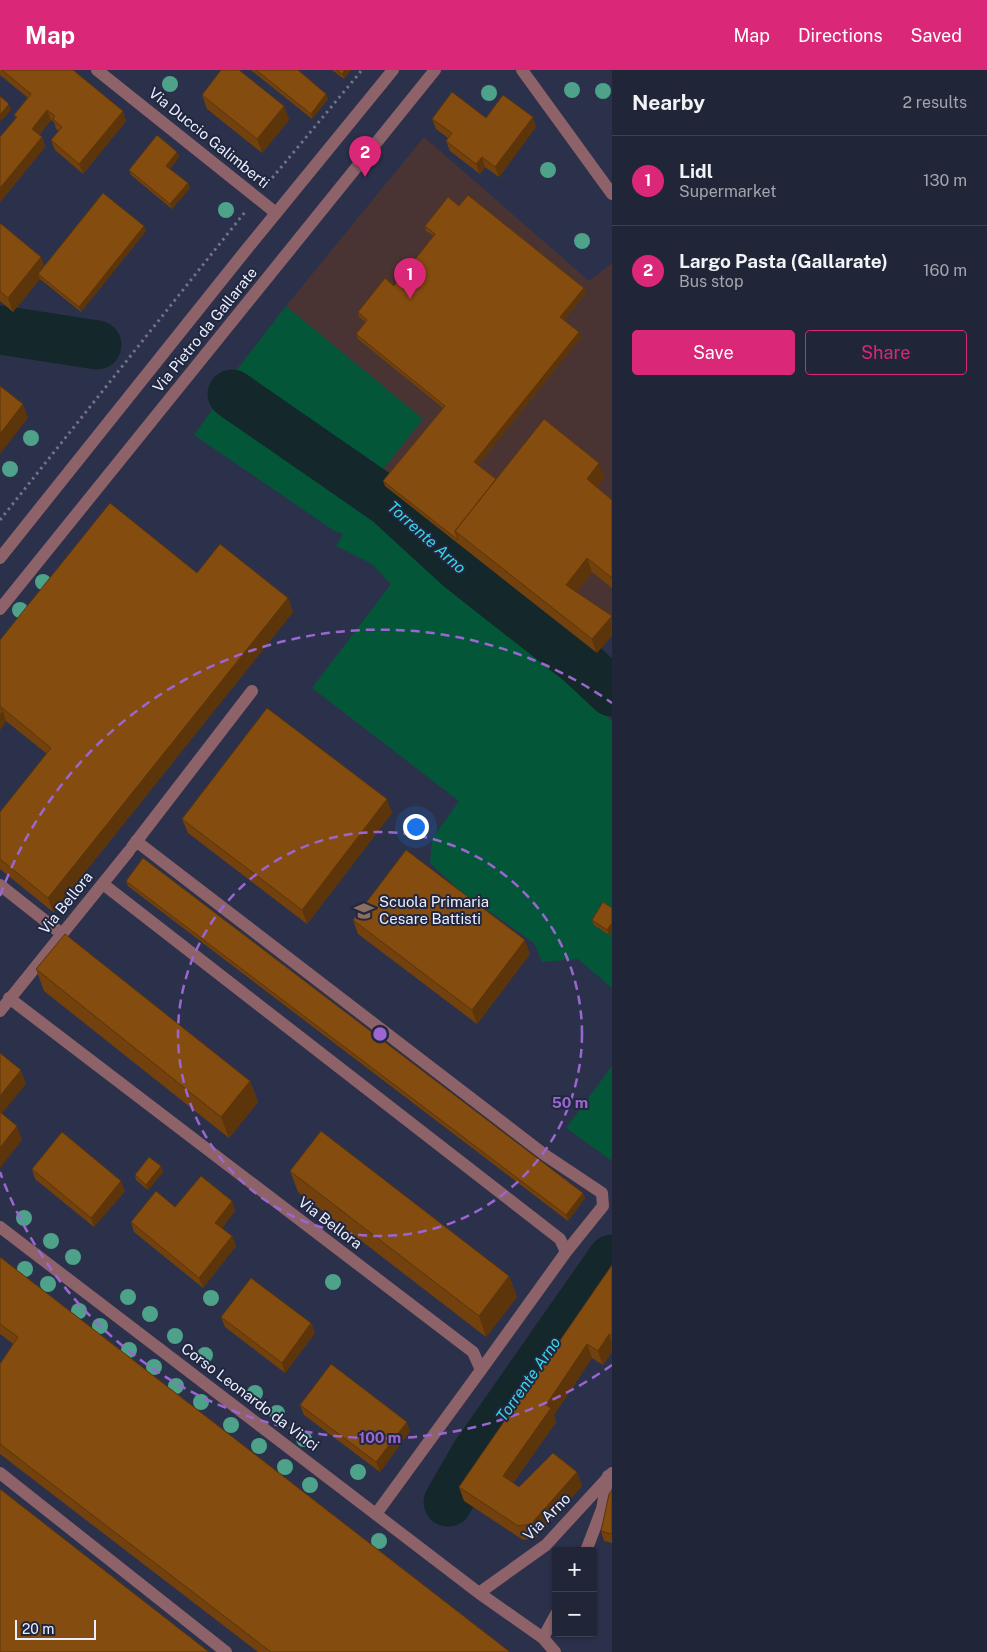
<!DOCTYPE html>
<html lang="en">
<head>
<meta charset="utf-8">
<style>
  :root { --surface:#202538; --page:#282d40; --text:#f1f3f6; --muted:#a2a5ae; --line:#3d4253; --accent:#db2777 }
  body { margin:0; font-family:"Public Sans",sans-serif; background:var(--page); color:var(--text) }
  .controls { position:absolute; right:15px; bottom:15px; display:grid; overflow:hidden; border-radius:5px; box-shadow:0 1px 4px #0004 }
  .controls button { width:45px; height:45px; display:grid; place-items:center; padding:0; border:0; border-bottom:1px solid var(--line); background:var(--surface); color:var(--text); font:25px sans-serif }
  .scale { position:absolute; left:15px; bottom:12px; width:81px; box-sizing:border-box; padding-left:5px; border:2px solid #eaeeff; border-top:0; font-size:14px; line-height:18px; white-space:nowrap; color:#eaeeff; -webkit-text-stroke:4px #21273f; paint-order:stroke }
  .you { position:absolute; left:415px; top:756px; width:18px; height:18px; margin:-12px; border:4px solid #fff; border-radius:50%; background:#1a73e8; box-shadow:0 0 0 8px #1a73e833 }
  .badge { display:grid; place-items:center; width:32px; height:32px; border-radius:50%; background:var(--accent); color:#fff; font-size:16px; font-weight:700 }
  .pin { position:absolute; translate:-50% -41px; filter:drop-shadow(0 1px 2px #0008) }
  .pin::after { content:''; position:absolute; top:26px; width:18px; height:15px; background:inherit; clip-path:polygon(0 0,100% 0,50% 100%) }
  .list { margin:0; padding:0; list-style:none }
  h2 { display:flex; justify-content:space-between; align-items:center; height:65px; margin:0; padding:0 20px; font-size:21px }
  h2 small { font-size:16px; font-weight:400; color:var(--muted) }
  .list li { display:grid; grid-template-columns:32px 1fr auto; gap:15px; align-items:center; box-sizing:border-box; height:90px; padding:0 20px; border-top:1px solid var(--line) }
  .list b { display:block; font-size:19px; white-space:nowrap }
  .list p { margin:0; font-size:16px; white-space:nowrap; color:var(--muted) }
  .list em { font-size:16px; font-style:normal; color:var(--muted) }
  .actions { display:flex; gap:10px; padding:15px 20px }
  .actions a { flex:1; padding:11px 0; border:1px solid var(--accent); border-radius:5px; text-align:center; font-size:18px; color:var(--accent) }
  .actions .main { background:var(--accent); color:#fff }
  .map { position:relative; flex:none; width:612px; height:1582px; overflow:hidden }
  header { display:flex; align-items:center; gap:30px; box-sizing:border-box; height:70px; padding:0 25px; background:var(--accent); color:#fff }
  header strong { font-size:24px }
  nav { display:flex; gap:28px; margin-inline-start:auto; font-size:18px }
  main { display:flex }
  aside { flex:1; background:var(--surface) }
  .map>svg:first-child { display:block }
  .industrial { fill:#493433 }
  .green { fill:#045639 }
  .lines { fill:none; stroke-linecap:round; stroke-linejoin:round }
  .river { stroke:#14272a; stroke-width:49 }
  .path { stroke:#6f748b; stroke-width:3; stroke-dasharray:2.5 4; stroke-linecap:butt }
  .service { stroke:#8e6269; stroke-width:12 }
  .minor { stroke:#8e6269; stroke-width:12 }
  .tertiary { stroke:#8e6269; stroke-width:12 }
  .tree { fill:#4da289 }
  .wall { fill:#72410d }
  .shaded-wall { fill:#5c350a }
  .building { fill:#844c0f; stroke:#5c350a }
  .ring { fill:none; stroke:#9c66d2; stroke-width:2.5; stroke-dasharray:9 6 }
  .labels { text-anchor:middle; stroke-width:4; stroke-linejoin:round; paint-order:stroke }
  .street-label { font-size:15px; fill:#eaeeff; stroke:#21273f }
  .poi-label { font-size:15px; fill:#eaeeff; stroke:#21273f; text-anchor:start }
  .water-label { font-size:16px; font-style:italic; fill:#38d6e8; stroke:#21273f }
  .centre { fill:#9c66d2; stroke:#21273f; stroke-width:2.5 }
  .ring-label { font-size:15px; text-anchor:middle; font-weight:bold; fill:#9c66d2; stroke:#21273f; stroke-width:4; stroke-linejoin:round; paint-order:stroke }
</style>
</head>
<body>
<header>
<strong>Map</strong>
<nav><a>Map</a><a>Directions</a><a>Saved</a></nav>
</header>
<main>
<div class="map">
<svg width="612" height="1582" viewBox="0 0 612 1582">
  <rect width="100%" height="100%" fill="#2b314a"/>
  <!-- industrial -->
  <path class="industrial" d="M424 67 589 211 612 193V566L597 583 375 409 423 349 286 236Z"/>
  <!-- green -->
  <path class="green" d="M286 236 423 349 375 409 235 302Z
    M217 333 364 433 494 547 583 618 612 652V918L578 889 542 892 534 873 459 820 430 793 432 769 459 731 312 618 391 514 372 494 336 476 343 464 336 462 194 365Z
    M612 996V1091L566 1058Z"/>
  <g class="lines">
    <!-- river -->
    <path class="river" d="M0 260 97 275
      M232 324 388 432 460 498 581 593 612 622
      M448 1432 475 1385 612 1189"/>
    <!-- path -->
    <path class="path" d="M268 113 362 0
      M0 450 245 142"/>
    <!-- service -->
    <path class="service" d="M136 771 545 1085 602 1123 603 1136 566 1182
      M132 777 252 621
      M103 814 560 1169 566 1182 481 1300
      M0 815 62 864
      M0 1403 226 1582"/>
    <!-- minor -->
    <path class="minor" d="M97 0 276 143
      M522 0 612 124
      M9 928 473 1282 481 1300 376 1444
      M0 941 129 781
      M0 1157 479 1523 543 1568 555 1582
      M586 1481 602 1439 608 1406
      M479 1523 546 1475 612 1403
      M543 1568 556 1544"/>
    <!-- tertiary -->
    <path class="tertiary" d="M0 488 242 185 393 0
      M0 539 435 0"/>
  </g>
  <!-- trees -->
  <g class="tree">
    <circle cx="170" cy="14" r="8"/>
    <circle cx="572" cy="20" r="8"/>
    <circle cx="603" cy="21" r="8"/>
    <circle cx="489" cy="23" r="8"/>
    <circle cx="548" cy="100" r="8"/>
    <circle cx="226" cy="140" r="8"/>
    <circle cx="582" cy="171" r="8"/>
    <circle cx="31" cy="368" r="8"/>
    <circle cx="10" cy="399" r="8"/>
    <circle cx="43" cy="512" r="8"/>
    <circle cx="20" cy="540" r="8"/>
    <circle cx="24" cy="1148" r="8"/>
    <circle cx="51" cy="1171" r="8"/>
    <circle cx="73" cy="1187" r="8"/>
    <circle cx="25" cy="1199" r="8"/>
    <circle cx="333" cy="1212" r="8"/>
    <circle cx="48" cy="1214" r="8"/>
    <circle cx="128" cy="1227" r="8"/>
    <circle cx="211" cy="1228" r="8"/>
    <circle cx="79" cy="1241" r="8"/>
    <circle cx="150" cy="1244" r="8"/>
    <circle cx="100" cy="1256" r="8"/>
    <circle cx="175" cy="1266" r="8"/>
    <circle cx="129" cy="1280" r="8"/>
    <circle cx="205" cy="1285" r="8"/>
    <circle cx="154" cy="1297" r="8"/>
    <circle cx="176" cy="1316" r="8"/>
    <circle cx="255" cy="1323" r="8"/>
    <circle cx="201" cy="1332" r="8"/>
    <circle cx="277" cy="1343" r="8"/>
    <circle cx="231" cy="1355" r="8"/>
    <circle cx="304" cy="1369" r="8"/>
    <circle cx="259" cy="1376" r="8"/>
    <circle cx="285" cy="1397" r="8"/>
    <circle cx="358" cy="1402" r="8"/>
    <circle cx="310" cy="1415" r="8"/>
    <circle cx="379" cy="1471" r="8"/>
  </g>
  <!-- wall -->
  <path class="wall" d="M0 0H73L126 51 83 104 55 80 51 70 59 61 56 59 54 52 51 50 39 65 42 67 45 77 0 132V67L16 48 14 45 28 28 0 5Z
    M251 0H298L326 24 328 29 312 49Z
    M332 0H351L344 9Z
    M202 25 284 36 289 50 262 83 207 39Z
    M486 48 536 57 499 107 485 97 480 104 450 81 446 71 448 68 436 59 432 49Z
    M177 82 179 87 170 99 188 113 190 118 172 139 131 105 129 100Z
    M459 136 584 218 586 223 564 250 581 267 478 395 496 409 605 407 597 417 612 430V518L592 502 576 522 597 583 385 416 383 411 443 338 358 269 356 264 366 252 359 247 358 242 394 216 434 166 426 161 425 156Z
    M0 153 44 195 146 161 81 242 40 209 13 242 0 231Z
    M197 503 288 528 293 542 53 842 0 799V742L47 684 6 651 0 660V570Z
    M392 743 307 854 188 763 182 749Z
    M126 811 585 1128 568 1151 128 816Z
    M603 832 609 865 594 855 592 850Z
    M353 850 530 884 477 954 358 864Z
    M36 899 250 1011 258 1032 229 1068 44 921Z
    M161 1096 163 1102 148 1120 136 1110 135 1105Z
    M32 1099 125 1121 94 1157 35 1109Z
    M290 1101 509 1206 517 1227 486 1267 298 1122Z
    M232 1131 235 1141 222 1158 232 1166 236 1176 203 1218 134 1162 131 1152 175 1137Z
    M0 1187 510 1582H258L0 1384V1294L13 1274 0 1264Z
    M612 1195V1282L603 1295 592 1288 554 1345 556 1352 513 1413 519 1417 577 1402 582 1416 536 1468 523 1470 464 1431 459 1417Z
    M221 1247 311 1253 315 1263 285 1303 225 1257Z
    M300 1335 410 1361 380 1402 304 1345Z
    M612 1420V1473L604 1471 601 1461Z"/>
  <!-- shaded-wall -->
  <path class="shaded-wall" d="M345 0H351L344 9 342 4Z
    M326 24 328 29 312 49 311 44Z
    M9 34 11 40 0 52V45Z
    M284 36 289 50 262 83 257 69Z
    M47 40 51 50 35 69 32 59Z
    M123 41 126 51 83 104 79 94Z
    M533 47 536 57 499 107 495 97Z
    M42 67 45 77 0 132V118Z
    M177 82 179 87 168 101 166 96Z
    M482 87 485 97 480 104 476 94Z
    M188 113 190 118 172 139 170 134Z
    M144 156 146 161 81 242 79 237Z
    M41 187 46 200 38 204 40 209 13 242 8 228Z
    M584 218 586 223 562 252 560 247Z
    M579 262 581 267 476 397 474 392Z
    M23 334 28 348 0 384V364Z
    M599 393 605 407 592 423 587 409Z
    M587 488 592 502 571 528 566 515Z
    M288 528 293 542 53 842 48 828Z
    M612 547V566L597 583 592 569Z
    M3 641 6 651 0 660V645Z
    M387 729 392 743 307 854 302 840Z
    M612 853V861L609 865 607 860Z
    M525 870 530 884 477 954 472 940Z
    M21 1000 26 1014 0 1046V1026Z
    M250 1011 258 1032 229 1068 221 1047Z
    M17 1056 22 1070 0 1098V1078Z
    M161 1096 163 1102 148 1120 146 1115Z
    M121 1111 125 1121 94 1157 91 1148Z
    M583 1123 585 1128 568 1151 566 1145Z
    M232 1131 235 1141 219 1162 215 1153Z
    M232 1166 236 1176 203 1218 199 1208Z
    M509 1206 517 1227 486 1267 479 1246Z
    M311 1253 315 1263 285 1303 282 1293Z
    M609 1264 612 1272V1282L603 1295 598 1281Z
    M587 1274 592 1288 554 1345 556 1352 508 1420 503 1406 546 1335Z
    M407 1352 410 1361 380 1402 376 1392Z
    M577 1402 582 1416 536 1468 531 1454Z"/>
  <!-- building -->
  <path class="building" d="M2 0H73L123 41 79 94 51 70 62 57 53 49 55 46 47 40 32 59 42 67 0 118V67L17 47 14 45 31 24Z
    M221 0H239L284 36 257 69 202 25Z
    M256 0H298L326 24 311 44Z
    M336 0H345L342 4Z
    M452 22 486 48 503 25 533 47 495 97 482 87 476 94 446 71 452 63 432 49Z
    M0 26 9 34 0 45Z
    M157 65 177 82 166 96 188 113 170 134 129 100Z
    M103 123 144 156 79 237 38 204Z
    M468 125 584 218 560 247 579 262 474 392 496 409 455 461 458 470 383 411 445 336 356 264 367 250 358 242 385 208 394 216 435 164 425 156 448 127 459 136Z
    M0 153 41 187 8 228 0 221Z
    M0 316 23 334 0 364Z
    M544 349 599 393 587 409 612 430V508L587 488 566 515 612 546 592 569 455 461Z
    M110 433 197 503 220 474 288 528 48 828 0 789V742L51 678 0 636V570Z
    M267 638 387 729 302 840 182 749Z
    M0 639 3 641 0 645Z
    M406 780 525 870 472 940 353 850Z
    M143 788 583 1123 566 1145 126 811Z
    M603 832 612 838V853L607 860 592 850Z
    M65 864 250 1011 221 1047 36 899Z
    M0 983 21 1000 0 1026Z
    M0 1042 17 1056 0 1078Z
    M321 1061 509 1206 479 1246 290 1101Z
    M62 1062 121 1111 91 1148 32 1099Z
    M149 1087 161 1096 146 1115 135 1105Z
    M201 1106 232 1131 215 1153 232 1166 199 1208 131 1152 156 1121 175 1137Z
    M0 1187 510 1582H271L0 1374V1294L18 1267 0 1254Z
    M612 1195V1266L609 1264 598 1281 587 1274 546 1335 551 1338 503 1406 519 1417 553 1383 577 1402 531 1454 518 1456 459 1417Z
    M251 1208 311 1253 282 1293 221 1247Z
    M331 1294 407 1352 376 1392 300 1335Z
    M0 1419 209 1582H0Z
    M612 1420V1464L601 1461 609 1424Z"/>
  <!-- distance rings -->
  <g class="ring">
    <circle cx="380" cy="964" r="202"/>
    <path d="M612 1295A404 404 0 0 1 0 1102M0 826A404 404 0 0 1 612 633"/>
  </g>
  <!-- icons -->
  <defs>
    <symbol id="school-bare" viewBox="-9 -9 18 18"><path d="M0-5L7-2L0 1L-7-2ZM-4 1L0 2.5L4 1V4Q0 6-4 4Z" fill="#8d6e63" stroke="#21273f" stroke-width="2.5" paint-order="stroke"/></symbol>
  </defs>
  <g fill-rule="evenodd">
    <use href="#school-bare" x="350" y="827" width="28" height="28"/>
  </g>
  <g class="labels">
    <!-- street labels -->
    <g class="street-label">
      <text transform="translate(209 68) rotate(39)" y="5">Via Duccio Galimberti</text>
      <text transform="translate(205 260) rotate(-51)" y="5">Via Pietro da Gallarate</text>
      <text transform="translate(66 833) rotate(-51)" y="5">Via Bellora</text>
      <text transform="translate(330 1153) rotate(37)" y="5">Via Bellora</text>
      <text transform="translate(250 1327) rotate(37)" y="5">Corso Leonardo da Vinci</text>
      <text transform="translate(547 1447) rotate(-45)" y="5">Via Arno</text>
    </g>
    <!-- poi labels -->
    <g class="poi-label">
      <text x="379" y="837">Scuola Primaria<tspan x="379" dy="17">Cesare Battisti</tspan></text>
    </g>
    <!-- water labels -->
    <g class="water-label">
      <text transform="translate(427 467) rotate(42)" y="6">Torrente Arno</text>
      <text transform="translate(528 1309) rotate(-55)" y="6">Torrente Arno</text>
    </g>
  </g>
  <circle cx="380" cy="964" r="8" class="centre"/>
  <g class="ring-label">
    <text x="570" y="1038">50 m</text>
    <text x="380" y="1373">100 m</text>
  </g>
</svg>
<div class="controls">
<button>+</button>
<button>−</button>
</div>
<div class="scale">20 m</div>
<div class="you"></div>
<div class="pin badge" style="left:410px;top:229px">1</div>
<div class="pin badge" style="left:365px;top:107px">2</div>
</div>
<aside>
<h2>Nearby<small>2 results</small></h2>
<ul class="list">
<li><span class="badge">1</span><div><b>Lidl</b><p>Supermarket</p></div><em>130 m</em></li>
<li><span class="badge">2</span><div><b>Largo Pasta (Gallarate)</b><p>Bus stop</p></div><em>160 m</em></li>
</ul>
<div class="actions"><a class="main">Save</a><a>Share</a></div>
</aside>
</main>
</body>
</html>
